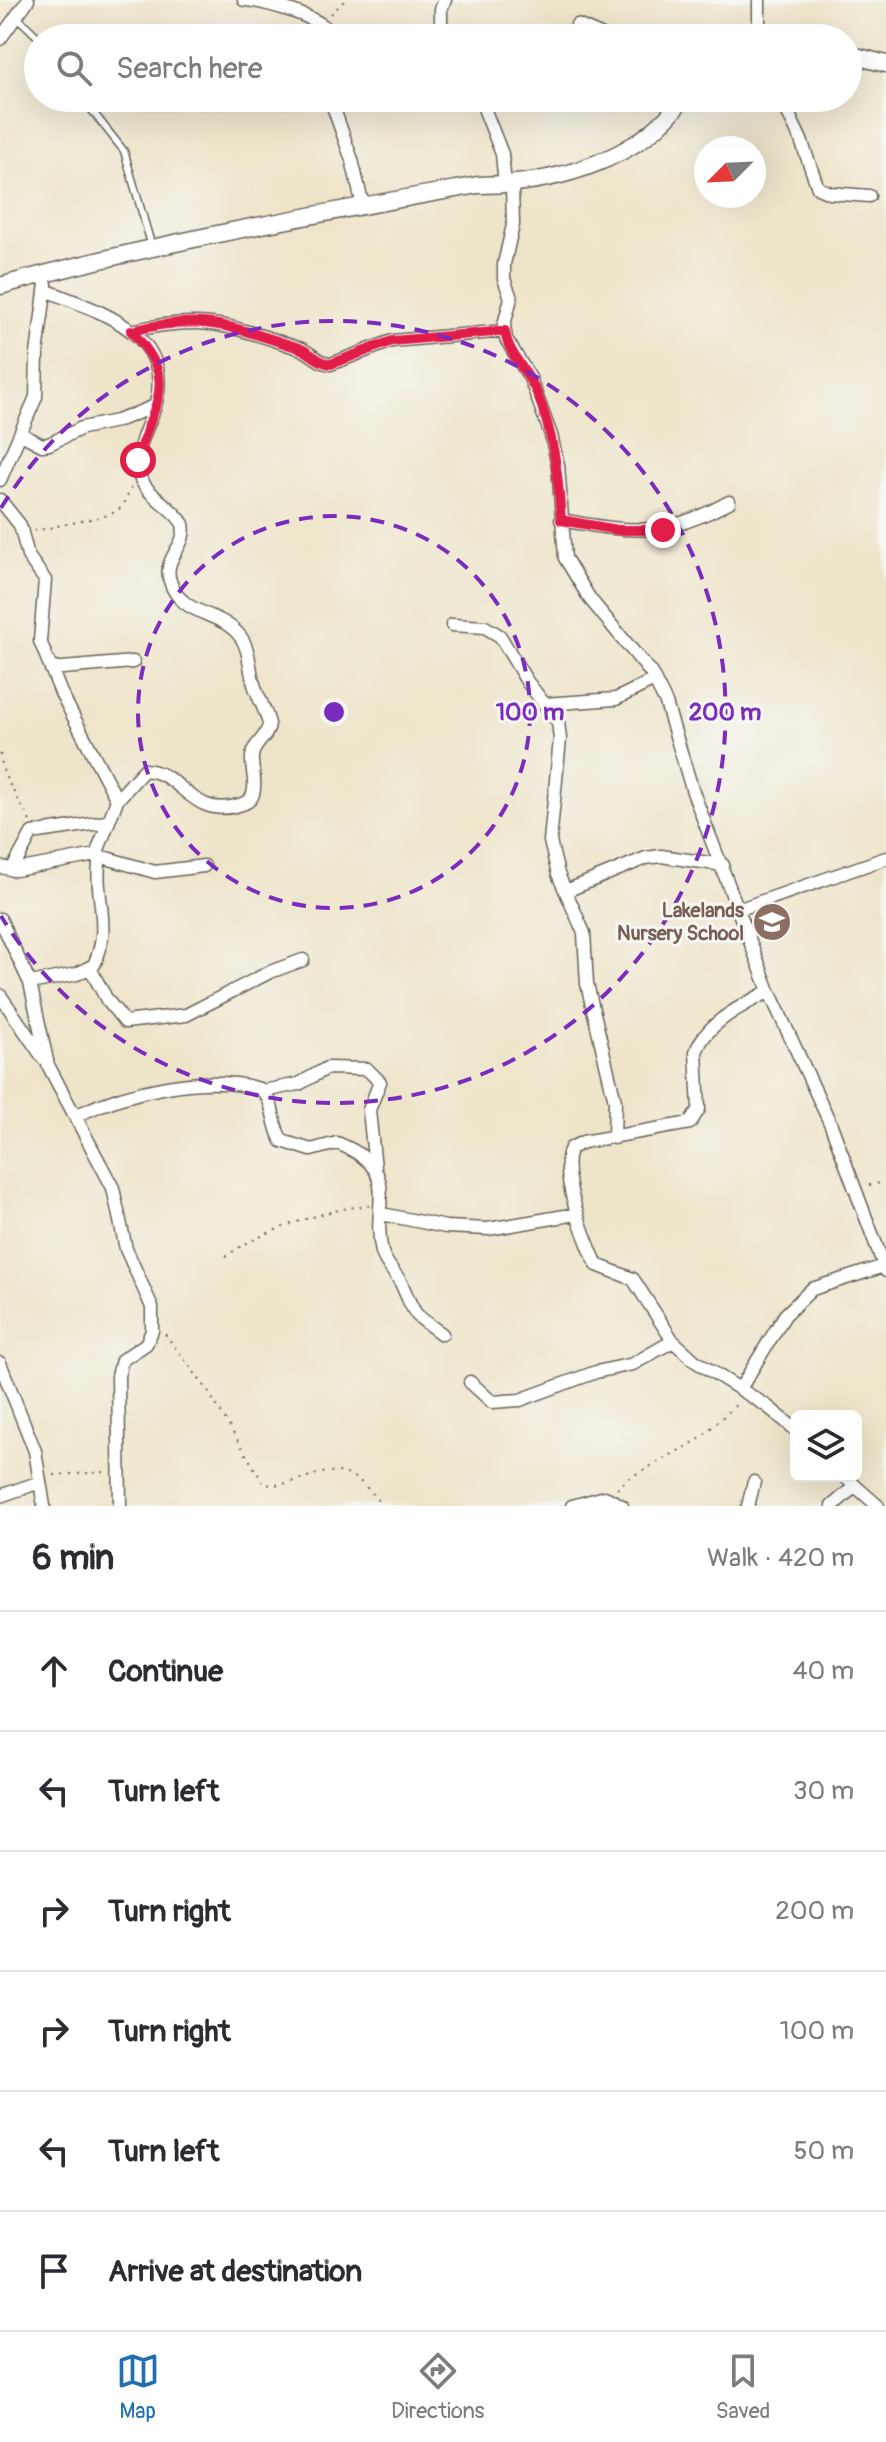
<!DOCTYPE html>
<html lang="en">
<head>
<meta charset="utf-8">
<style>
  :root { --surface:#fff; --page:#f7f7f7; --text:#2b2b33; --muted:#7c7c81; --line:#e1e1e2; --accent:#1f6fb2 }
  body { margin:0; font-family:Pangolin,sans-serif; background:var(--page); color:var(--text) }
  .controls { position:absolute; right:24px; bottom:24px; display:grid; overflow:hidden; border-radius:12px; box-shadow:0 8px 32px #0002 }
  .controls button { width:72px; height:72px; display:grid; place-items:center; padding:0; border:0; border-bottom:2px solid var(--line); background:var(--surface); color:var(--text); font:40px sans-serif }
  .compass { position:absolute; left:694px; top:136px; width:72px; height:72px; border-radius:50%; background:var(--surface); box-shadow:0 8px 32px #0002; rotate:246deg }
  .stop { position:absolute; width:24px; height:24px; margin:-18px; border:6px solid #e11d48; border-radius:50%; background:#fff }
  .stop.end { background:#e11d48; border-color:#fff; box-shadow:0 2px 8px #0008 }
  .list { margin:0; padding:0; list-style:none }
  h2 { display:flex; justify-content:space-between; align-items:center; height:104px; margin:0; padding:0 32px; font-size:34px }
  h2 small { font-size:26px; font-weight:400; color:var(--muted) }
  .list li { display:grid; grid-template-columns:52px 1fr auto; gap:24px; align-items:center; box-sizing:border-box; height:120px; padding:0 32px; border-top:2px solid var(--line) }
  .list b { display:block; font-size:30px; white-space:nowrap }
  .list em { font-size:26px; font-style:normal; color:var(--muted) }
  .icon { flex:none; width:44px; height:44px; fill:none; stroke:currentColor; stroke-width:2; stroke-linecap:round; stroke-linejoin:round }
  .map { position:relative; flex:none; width:886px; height:1506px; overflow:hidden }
  .search { position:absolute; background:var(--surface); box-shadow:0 8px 32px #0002; left:24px; right:24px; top:24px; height:88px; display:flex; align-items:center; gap:20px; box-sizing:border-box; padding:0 28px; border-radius:44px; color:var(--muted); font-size:30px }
  .sheet { height:824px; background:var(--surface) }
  nav { display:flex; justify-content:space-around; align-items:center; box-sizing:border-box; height:112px; border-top:2px solid var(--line); background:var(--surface); font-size:22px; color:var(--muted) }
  nav a { display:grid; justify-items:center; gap:4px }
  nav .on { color:var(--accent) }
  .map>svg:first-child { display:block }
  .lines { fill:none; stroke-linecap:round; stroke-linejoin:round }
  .lane-casing { stroke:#666259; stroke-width:9 }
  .street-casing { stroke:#666259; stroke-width:15 }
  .secondary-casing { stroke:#666259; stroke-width:19 }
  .path { stroke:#666259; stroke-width:2; stroke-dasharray:2 6; stroke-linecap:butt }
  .lane { stroke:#fff; stroke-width:6 }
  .street { stroke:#fff; stroke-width:12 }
  .secondary { stroke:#fff; stroke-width:16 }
  .route { stroke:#e11d48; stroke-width:10 }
  .ring { fill:none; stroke:#7b2cbf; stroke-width:4; stroke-dasharray:14 10 }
  .labels { text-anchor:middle; stroke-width:6; stroke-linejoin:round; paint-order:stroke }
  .education-label { font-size:20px; font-weight:bold; fill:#785e54; stroke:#f6f6f2; text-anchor:end }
  .centre { fill:#7b2cbf; stroke:#f6f6f2; stroke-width:4 }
  .ring-label { font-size:24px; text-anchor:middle; font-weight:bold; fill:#7b2cbf; stroke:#f6f6f2; stroke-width:6; stroke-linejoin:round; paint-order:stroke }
</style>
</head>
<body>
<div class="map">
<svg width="886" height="1506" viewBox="0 0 886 1506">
  <rect width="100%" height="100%" fill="#f6f6f2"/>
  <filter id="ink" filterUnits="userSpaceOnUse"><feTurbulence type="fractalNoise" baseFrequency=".0125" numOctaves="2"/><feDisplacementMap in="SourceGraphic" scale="16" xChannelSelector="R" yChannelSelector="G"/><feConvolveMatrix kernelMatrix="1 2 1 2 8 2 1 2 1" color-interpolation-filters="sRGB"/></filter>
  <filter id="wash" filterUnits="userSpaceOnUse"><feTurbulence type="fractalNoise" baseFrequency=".006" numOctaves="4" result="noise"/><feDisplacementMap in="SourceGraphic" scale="32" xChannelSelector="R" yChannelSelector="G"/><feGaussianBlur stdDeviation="1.8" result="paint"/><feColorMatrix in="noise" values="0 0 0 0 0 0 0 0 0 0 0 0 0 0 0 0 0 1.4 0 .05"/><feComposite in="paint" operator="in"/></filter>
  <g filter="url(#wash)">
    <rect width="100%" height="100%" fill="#eee4c9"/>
  </g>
  <g filter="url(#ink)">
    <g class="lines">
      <defs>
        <path id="lane" d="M16 16 39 38
          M82 98 124 151 152 247"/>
        <path id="street" d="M244 0C264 1 328 18 334 38
          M577 25 607 38
          M441 38V9L445 0
          M759 38V0
          M0 39 28 0
          M330 98 352 160 363 206
          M480 98 502 154 505 185
          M781 98 801 140 818 188 830 193 869 196
          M512 183 513 225 504 264V279L511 298 504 325 506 339 530 378 551 435 558 465 565 558 590 599 651 673 666 703 693 792 769 991 831 1125 886 1271
          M45 290C104 313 182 336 152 415 145 432 134 455 139 474 145 496 172 505 183 524 188 547 162 557 170 581 181 617 220 610 240 636 250 649 249 668 254 684 258 698 266 710 269 724 268 738 253 743 252 757 251 769 257 782 253 794 251 801 246 803 239 805 191 820 182 771 144 770L117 800 96 855
          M131 331C205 314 230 326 299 348 311 352 318 363 331 364L392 341 505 331
          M21 434 42 445 49 444 82 428 117 421 155 406
          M0 480 36 397 37 354 46 284
          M0 500 20 525 28 556 45 580 40 641 61 693 117 800
          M561 520C631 532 663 539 729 502
          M452 625 485 627 500 636 526 680 558 722 560 739 550 841 558 874 584 933 587 984 615 1101 614 1138
          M51 669 133 662
          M544 704 616 699 654 680
          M0 867 16 870 96 855 155 872 204 866
          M12 870 32 833 106 822
          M566 891 646 858 661 856 723 865
          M740 909 886 858
          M0 919 30 983 48 1065 113 1188 126 1249 152 1307V1331L146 1344 122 1360 118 1376 120 1506
          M90 968 107 1000 125 1022 186 1015 270 972 303 960
          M30 983 77 974 94 965C113 924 93 897 100 856
          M769 991C744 1005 706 1022 696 1052L699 1109 690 1123 583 1142 571 1148C558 1172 586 1241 597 1265L633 1279 673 1341 695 1361 767 1406 796 1430
          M0 995 44 1059
          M263 1091 299 1084 327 1068 367 1069 380 1082 369 1110 375 1168
          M77 1115C128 1091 205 1073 260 1089 276 1101 271 1124 282 1141L311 1150 337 1143C405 1170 370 1203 382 1252 385 1264 395 1272 401 1283 417 1317 409 1311 442 1334
          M382 1214 446 1227 488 1229 577 1214
          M0 1363 35 1451 44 1506
          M470 1382 492 1402 520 1400 596 1372 633 1364 673 1341
          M740 1389 785 1315 812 1289 884 1266
          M844 1476 878 1506
          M0 1496 40 1482
          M572 1506 605 1497 622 1506
          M748 1506 754 1482
          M832 1506 854 1487"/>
        <path id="secondary" d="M848 54 886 64
          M0 286C157 242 318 214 478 185 551 185 640 161 683 98"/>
      </defs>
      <!-- lane casing -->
      <use href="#lane" class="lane-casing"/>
      <!-- street casing -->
      <use href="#street" class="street-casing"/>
      <!-- secondary casing -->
      <use href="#secondary" class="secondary-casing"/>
      <!-- path -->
      <path class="path" d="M331 14 345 0
        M34 531 109 515 121 508 131 488
        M0 754 4 774 30 821
        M869 1185 886 1182
        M226 1257C250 1235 337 1205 369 1206
        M165 1334 206 1388 264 1484C302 1490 329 1452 365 1486 372 1493 377 1497 380 1506
        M54 1475 107 1472
        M617 1489 627 1479 698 1440 738 1403"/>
      <!-- lane -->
      <use href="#lane" class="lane"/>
      <!-- street -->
      <use href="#street" class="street"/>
      <!-- secondary -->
      <use href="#secondary" class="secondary"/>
    </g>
  </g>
  <g class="lines" filter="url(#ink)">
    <!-- route -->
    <path class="route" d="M138 460C152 400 182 384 131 331 205 313 229 326 299 348 311 352 318 363 331 364L392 341 505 331C507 352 527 371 536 391 554 433 558 475 561 520L618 530H663"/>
  </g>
  <!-- distance rings -->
  <g class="ring">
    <circle cx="334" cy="712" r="196"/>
    <path d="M1 508A391 391 0 1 1 1 916"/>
  </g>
  <!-- icons -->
  <defs>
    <symbol id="school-disc" viewBox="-11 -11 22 22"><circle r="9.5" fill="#8d6e63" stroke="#f6f6f2"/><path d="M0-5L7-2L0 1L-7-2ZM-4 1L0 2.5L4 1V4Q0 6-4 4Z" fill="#fff"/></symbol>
  </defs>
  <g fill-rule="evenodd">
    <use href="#school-disc" x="750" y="900" width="44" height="44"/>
  </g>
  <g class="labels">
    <!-- education labels -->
    <g class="education-label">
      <text x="744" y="917">Lakelands<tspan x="744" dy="23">Nursery School</tspan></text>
    </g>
  </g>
  <circle cx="334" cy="712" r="12" class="centre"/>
  <g class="ring-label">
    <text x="530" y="720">100 m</text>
    <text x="725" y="720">200 m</text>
  </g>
</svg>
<div class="controls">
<button><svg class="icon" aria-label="layers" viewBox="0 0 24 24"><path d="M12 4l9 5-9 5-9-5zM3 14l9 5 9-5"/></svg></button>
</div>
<svg class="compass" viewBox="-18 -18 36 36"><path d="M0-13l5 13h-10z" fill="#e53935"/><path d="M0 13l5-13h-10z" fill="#7c7c81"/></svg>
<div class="stop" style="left:138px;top:460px"></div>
<div class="stop end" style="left:663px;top:530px"></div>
<div class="search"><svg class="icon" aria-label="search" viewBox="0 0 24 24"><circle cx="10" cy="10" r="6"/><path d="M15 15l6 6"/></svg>Search here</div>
</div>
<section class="sheet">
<h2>6 min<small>Walk · 420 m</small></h2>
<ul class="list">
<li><svg class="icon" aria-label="ahead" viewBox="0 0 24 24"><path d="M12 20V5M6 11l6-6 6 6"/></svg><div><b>Continue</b></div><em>40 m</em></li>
<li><svg class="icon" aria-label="left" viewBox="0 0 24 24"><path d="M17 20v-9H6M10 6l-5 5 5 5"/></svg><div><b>Turn left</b></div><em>30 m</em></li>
<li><svg class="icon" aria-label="right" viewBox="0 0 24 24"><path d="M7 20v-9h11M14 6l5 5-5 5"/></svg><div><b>Turn right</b></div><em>200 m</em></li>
<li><svg class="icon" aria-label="right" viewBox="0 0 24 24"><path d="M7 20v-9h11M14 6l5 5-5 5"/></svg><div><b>Turn right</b></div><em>100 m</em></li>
<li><svg class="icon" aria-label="left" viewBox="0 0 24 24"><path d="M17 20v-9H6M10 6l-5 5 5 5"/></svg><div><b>Turn left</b></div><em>50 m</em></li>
<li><svg class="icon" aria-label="arrive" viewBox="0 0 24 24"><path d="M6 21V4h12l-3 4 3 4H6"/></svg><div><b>Arrive at destination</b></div></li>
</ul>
</section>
<nav>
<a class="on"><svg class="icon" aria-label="map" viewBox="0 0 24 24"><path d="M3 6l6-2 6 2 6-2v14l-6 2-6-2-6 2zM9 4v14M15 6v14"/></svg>Map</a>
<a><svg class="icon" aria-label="directions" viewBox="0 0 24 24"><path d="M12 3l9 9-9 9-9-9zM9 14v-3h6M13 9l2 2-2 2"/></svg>Directions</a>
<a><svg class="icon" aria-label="saved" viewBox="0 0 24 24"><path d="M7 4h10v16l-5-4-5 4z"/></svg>Saved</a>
</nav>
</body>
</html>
